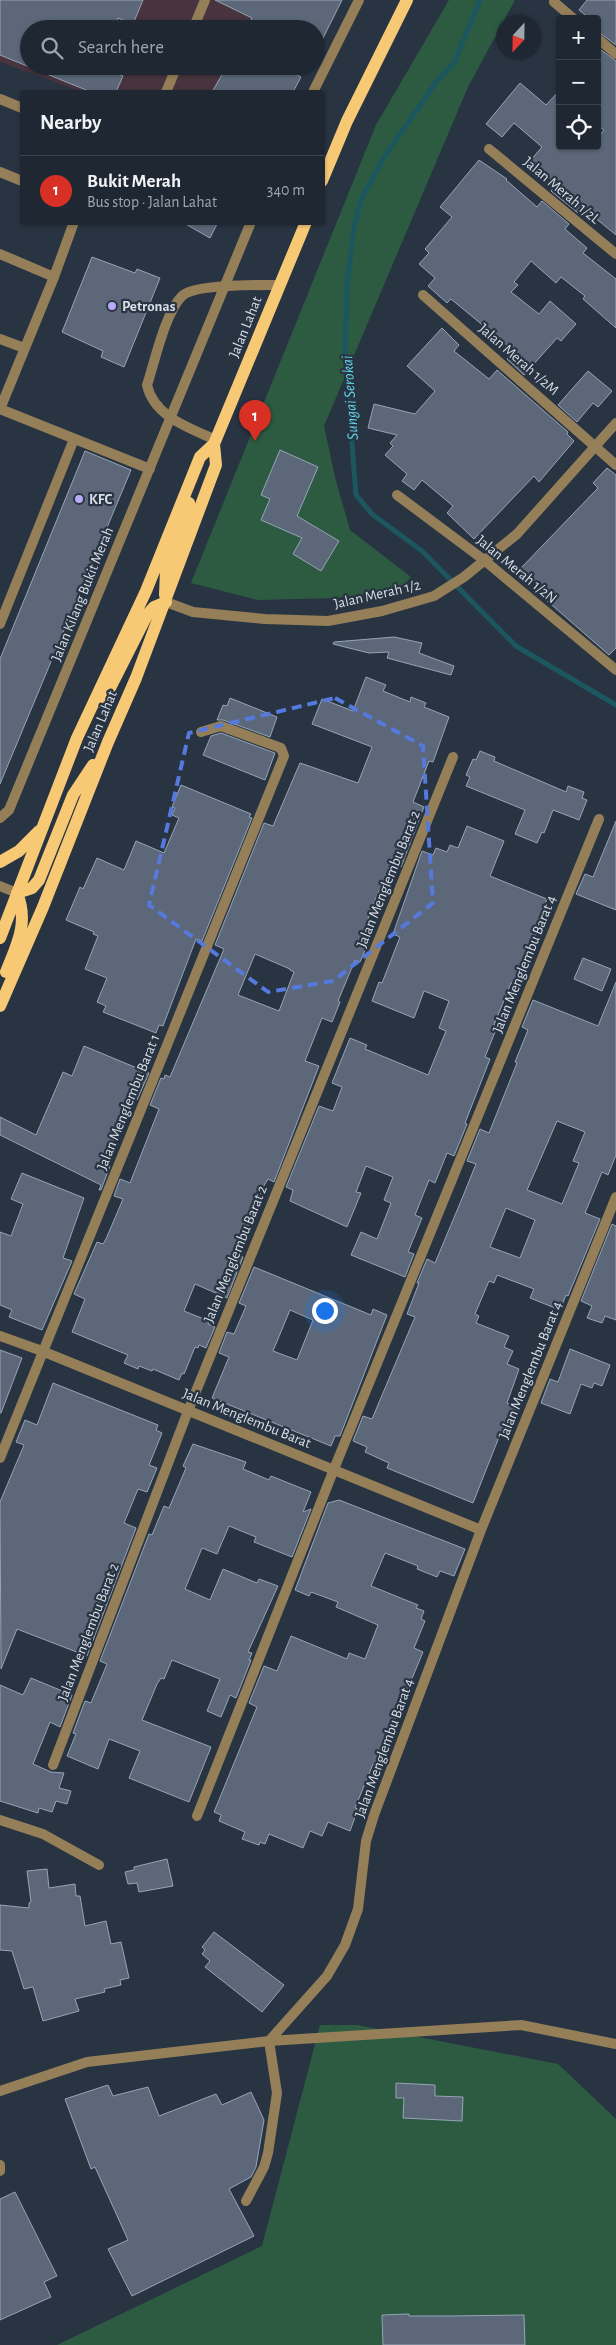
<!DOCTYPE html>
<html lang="en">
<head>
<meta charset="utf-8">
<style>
  :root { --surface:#1f2732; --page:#2c333e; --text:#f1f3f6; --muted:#a1a5ac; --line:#3c444d; --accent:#d93025 }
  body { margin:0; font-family:"Alegreya Sans",sans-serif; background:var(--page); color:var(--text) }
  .controls { position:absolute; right:15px; top:15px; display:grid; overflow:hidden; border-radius:5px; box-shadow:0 1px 4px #0004 }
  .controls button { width:45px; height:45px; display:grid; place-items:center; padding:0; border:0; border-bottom:1px solid var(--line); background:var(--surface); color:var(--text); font:25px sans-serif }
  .compass { position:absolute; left:496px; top:15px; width:45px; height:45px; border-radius:50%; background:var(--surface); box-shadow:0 1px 4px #0004; rotate:202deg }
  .you { position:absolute; left:324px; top:1310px; width:18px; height:18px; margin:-12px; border:4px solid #fff; border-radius:50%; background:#1a73e8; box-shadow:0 0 0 8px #1a73e833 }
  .badge { display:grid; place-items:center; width:32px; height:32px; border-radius:50%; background:var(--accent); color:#fff; font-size:16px; font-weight:700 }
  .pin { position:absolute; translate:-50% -41px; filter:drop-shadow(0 1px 2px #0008) }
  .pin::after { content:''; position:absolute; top:26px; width:18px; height:15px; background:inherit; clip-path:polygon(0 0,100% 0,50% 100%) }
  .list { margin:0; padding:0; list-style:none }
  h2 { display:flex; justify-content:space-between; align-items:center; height:65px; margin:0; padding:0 20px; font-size:21px }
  h2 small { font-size:16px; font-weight:400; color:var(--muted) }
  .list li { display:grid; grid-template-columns:32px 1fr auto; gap:15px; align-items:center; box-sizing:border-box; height:70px; padding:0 20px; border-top:1px solid var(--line) }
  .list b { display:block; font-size:19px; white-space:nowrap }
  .list p { margin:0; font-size:16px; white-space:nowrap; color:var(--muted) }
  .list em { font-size:16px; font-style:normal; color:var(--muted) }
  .icon { flex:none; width:28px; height:28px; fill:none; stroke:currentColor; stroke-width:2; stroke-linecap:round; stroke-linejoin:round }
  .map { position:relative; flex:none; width:616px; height:2345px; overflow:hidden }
  .search { position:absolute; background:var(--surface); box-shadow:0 1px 4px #0004; left:20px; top:20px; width:305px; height:55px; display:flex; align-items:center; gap:12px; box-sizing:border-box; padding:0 18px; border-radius:28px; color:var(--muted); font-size:19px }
  .panel { position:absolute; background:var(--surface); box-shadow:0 1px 4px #0004; left:20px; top:90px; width:305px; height:135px; border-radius:5px }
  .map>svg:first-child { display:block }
  .industrial { fill:#47343e }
  .green { fill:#2d5b42 }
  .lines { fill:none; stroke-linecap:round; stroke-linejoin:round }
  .stream { stroke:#1c565f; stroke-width:5 }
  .building { fill:#5c6879; stroke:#96a4b6; fill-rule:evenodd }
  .service { stroke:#957f58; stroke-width:10 }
  .minor { stroke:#957f58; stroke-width:10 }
  .tertiary { stroke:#957f58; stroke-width:10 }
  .primary { stroke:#f8c975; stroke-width:12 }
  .marked { fill:none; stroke:#5579dd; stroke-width:4; stroke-dasharray:10 6; stroke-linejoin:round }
  .poi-dot { fill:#b9abf7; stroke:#293443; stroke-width:2 }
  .labels { text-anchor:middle; stroke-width:4.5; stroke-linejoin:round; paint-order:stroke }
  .street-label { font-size:15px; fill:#d7dee8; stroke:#293443 }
  .poi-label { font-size:15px; font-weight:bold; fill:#d7dee8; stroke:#293443; text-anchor:start }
  .water-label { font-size:16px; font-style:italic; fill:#61d2e6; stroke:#293443 }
</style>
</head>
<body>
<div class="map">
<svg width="616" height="2345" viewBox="0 0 616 2345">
  <rect width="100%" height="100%" fill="#293443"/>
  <!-- industrial -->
  <path class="industrial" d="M0 0H319L305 29H29V66H286L273 92H82L0 62Z"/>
  <!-- green -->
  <path class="green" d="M449 0H515L468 87 324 426 335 477 350 530 411 577 400 589 337 598 258 600 191 583 376 125Z
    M320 2025H357L558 2064 616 2119V2345H57L262 2246Z"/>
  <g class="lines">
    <!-- stream -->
    <path class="stream" d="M480 0 454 63 436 82 385 156 361 199 354 227 347 286 345 353 356 495 372 514 422 551 516 646 616 705"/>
  </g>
  <!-- building -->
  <path class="building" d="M0 0H143L133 24 118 18 114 29H29V66H99L123 76 116 92H91L0 55Z
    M215 0H342L316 52V29H246L252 18Z
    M587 0H616V45L597 31V19H590L579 10Z
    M597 47 616 61V235L583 208 578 213 551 191 557 184 530 161 542 147 514 123 502 137 486 124 520 83 546 105 560 90V146H597V138L604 130 597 125Z
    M227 66H280L301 77 293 92H212Z
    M479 160 507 179 506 180 537 207 542 201 569 224 565 229 587 248 583 253 616 279V328L583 299 585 296 561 277 556 283 531 261 514 282 518 285 511 292 539 314 550 301 576 324 561 341 557 338 524 375 507 359 514 351 451 299 447 303 428 286 435 278 419 264 429 253 425 249 452 217 440 207Z
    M182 222H218L210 238Z
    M92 257 135 273 137 269 160 278 124 367 101 357 103 351 62 332Z
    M442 328 459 345 454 351 489 379 497 370 568 432 567 434 574 441 539 482 534 476 474 539 447 513 453 506 422 480 414 490 402 481 407 474 385 455 393 446 390 443 397 435 368 428 374 404 415 414 435 391 407 366Z
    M588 371 612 391 598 407 593 403 577 422 558 405Z
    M280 450 318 467 297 516 339 541 321 571 293 554 302 538 261 520 270 499 261 495Z
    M85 451 131 470 0 784V659Z
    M607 468 616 475V648L609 655 537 592 542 588 521 568 598 488 593 483Z
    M394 637 422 643 419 653 454 666 451 675 387 658 389 652 369 653 333 644 334 642Z
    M366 677 386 685 383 691 410 702 411 697 426 703 424 707 449 717 433 762 429 761 413 802 424 807 401 867 391 863 373 905 362 936 370 939 360 962 355 960 338 1001 340 1002 332 1022 322 1018 305 1061 319 1066 274 1182 268 1179 262 1189 237 1255 243 1257 227 1298 195 1284 184 1311 209 1321 208 1324 215 1327 206 1348 199 1345 198 1348 195 1347 184 1374 182 1373 179 1380 153 1369 152 1371 139 1366 138 1369 124 1363 128 1355 72 1332 85 1299 74 1294 97 1242 103 1244 106 1239 123 1199 114 1196 120 1179 130 1183 159 1109 150 1105 161 1078 164 1079 165 1075 170 1077 224 949 215 945 264 823 273 826 300 763 358 783 372 747 312 724 322 699 353 711ZM255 954 290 969V970L294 972 279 1011 238 995Z
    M230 698 277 717 270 737 223 720H217L223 705 227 706Z
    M221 733 275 753 265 780 203 755 211 736Z
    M480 751 495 757 494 761 566 792 568 786 584 792 582 798 587 800 579 820 553 810 544 833 542 832 537 843 515 834 525 810 466 786 470 777 466 775 473 759 476 760Z
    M181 785 251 814 249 817 252 818 202 941 196 939 163 1026 159 1025 156 1033 103 1012 106 1006 97 1002 107 978 85 969 98 936 93 934 94 932 66 920 80 887 83 889 97 858 124 870 136 841 164 853 179 818 172 815 175 808 172 807Z
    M616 821V910L576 894 585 874 593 877Z
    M467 826 504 841 490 876 547 899 535 929 538 930 515 984 511 983 494 1025 497 1027 485 1057 490 1059 465 1123 467 1124 454 1156 447 1153 435 1183 429 1180 415 1215 422 1218 408 1252 414 1254 405 1277 351 1255 361 1232 377 1239 391 1203 384 1200 393 1177 366 1166 356 1192 361 1193 347 1227 290 1201 293 1190 286 1187 319 1106 333 1111 342 1087 332 1083 350 1038 367 1045 365 1049 428 1075 446 1031 439 1028 449 1001 424 991 414 1018 372 1001 379 982 382 983 400 937 393 934 422 851 433 855 436 848 447 852 450 845 458 848Z
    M583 958 611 969 602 991 574 979Z
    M616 982V1155L608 1175 602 1172 585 1213 600 1219 568 1296 566 1295 560 1310 530 1298 534 1289 497 1275 494 1283 489 1281 475 1314 479 1316 476 1323 509 1336 504 1347 513 1351 507 1364 519 1369 507 1403 520 1408 508 1435 501 1432 473 1503 387 1468 389 1463 365 1452 367 1447 353 1441 363 1416 372 1419 415 1317 407 1314 419 1283H417L427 1259 435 1263 461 1201 476 1164 467 1161 480 1129 489 1133 517 1063 515 1062 528 1030 522 1027 533 1000 598 1026ZM557 1121 585 1132 573 1161 579 1163 562 1204 527 1190ZM506 1208 535 1220 520 1258 490 1247Z
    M84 1046 149 1073 137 1100 133 1098 119 1132 117 1131 104 1164 110 1166 101 1190H99L101 1185 0 1135V1117L36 1135 63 1072 72 1076Z
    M22 1173 84 1198 63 1258 72 1261 42 1330 9 1317 12 1310 0 1305V1232L11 1236 23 1204 11 1199Z
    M612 1224 616 1226V1320L605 1316 602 1323 587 1318 592 1306 581 1301Z
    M254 1267 371 1315 373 1309 387 1315 340 1436H335L331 1446 212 1398 229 1357 219 1353 227 1332 234 1334 246 1306 239 1303ZM290 1310 313 1320 297 1360 273 1351Z
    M570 1349 610 1365 602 1386 594 1383 592 1388 581 1384 570 1414 541 1403 550 1379 558 1382Z
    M0 1350 22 1358 1 1413H0Z
    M53 1383 158 1425 156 1430 162 1433 149 1465 157 1468 147 1492 138 1489 124 1523 136 1528 87 1656 17 1629 1 1669 0 1502 24 1445 16 1442 25 1420 37 1425Z
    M193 1444 246 1462 243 1469 269 1480 271 1476 311 1492 303 1512 311 1509 292 1557 254 1542 256 1537 229 1526 217 1554 202 1548 185 1589 210 1600 223 1569 257 1583 259 1579 278 1586 248 1652 252 1653 249 1660H251L236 1698 230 1695 221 1717 207 1711 220 1679 172 1660 164 1679 161 1678 157 1684 142 1720 211 1747 189 1802 129 1778 140 1751 109 1739 98 1769 67 1756 76 1734 73 1733 85 1701 91 1703 107 1664 100 1661 149 1534 152 1535 164 1506 169 1508 186 1468 183 1466Z
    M339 1500 465 1549 454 1576 440 1571 437 1577 417 1569 418 1566 385 1553 371 1586 418 1605 416 1608 424 1611 421 1619 425 1621 414 1648 423 1652 388 1736 375 1765 373 1764 355 1808 358 1809 350 1831 328 1822 322 1836 310 1831 303 1848 269 1834 265 1844 260 1842 259 1845 242 1839 245 1832 219 1821 221 1815 214 1812 257 1707 249 1703 264 1666 277 1671 291 1636 347 1659 349 1653 365 1659 378 1625 336 1607 338 1602 311 1592 309 1596 295 1590 328 1503Z
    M31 1678 72 1695 60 1727 50 1722 33 1764 51 1772 64 1773 59 1788 71 1791 67 1804 56 1801 52 1812 39 1808 38 1813 0 1801V1685L23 1695Z
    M167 1859 173 1886 139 1892 137 1883 128 1884 125 1872 134 1870V1867Z
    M47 1869 49 1888 75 1884 76 1896H80L85 1926 106 1921 111 1944 121 1942 129 1978 120 1980 121 1985 104 1989 105 1992 75 1999 79 2011 43 2021 33 1987 24 1989 12 1951 0 1950V1905L29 1908V1903L31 1902 27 1871Z
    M214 1932 284 1985 262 2012 205 1967 210 1961 202 1954 205 1950 202 1947Z
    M396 2083 435 2085V2096L463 2097 462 2121 403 2118 404 2098H396Z
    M108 2085 113 2096 148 2087 159 2116 216 2094 222 2105 251 2092 264 2120 256 2167 251 2177 229 2189 254 2236 132 2296 108 2249 128 2240 95 2167 91 2169 65 2099Z
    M15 2192 57 2276 44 2282 51 2297 0 2320V2199Z
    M409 2314V2316H449L524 2315 525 2345H383L382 2315Z"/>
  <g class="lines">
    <!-- service -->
    <path class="service" d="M193 29 205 0
      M166 92 177 66
      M0 254 54 277
      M216 440C190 428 154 417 147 385 155 361 165 313 182 296 194 284 261 285 280 285
      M0 624 74 439
      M0 2165V2171
      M246 2201 264 2167 268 2153 277 2093 269 2041"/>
    <!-- minor -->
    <path class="minor" d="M554 2 574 19
      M597 38 616 54
      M313 92 359 0
      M0 99 22 108
      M489 149 616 254
      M0 172 22 181
      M423 295 616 465
      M0 339 24 348
      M0 409 54 277 74 222
      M0 409 150 469
      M397 495 484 560 616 670
      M166 602 193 612 265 619 328 621 382 611 434 596 464 577 517 534 616 423
      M0 818 9 810 251 222
      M0 1336 42 1351 481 1530
      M0 1458 284 756 281 748 221 726 201 732
      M53 1765 188 1411 453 757
      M197 1816 334 1469 599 819
      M0 1820 43 1834 99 1865
      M269 2041 327 1976 345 1945 358 1909 366 1841 374 1815 481 1530 616 1197
      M0 2091 87 2062 269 2041 521 2025 616 2044"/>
    <!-- tertiary -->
    <path class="tertiary" d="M0 886 17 893"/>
    <!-- primary -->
    <path class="primary" d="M322 181 347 121 407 0
      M165 595 166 570 189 503
      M101 702 110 688 147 615 154 607 166 602
      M0 862 19 851 39 831
      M17 893 32 888 39 880 73 795 93 765
      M0 938 77 738 146 591 200 457 214 444 306 222
      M6 972C17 944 29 923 17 893
      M0 1006 43 907 108 742 136 678 216 465 214 444"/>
  </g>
  <!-- marked area -->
  <path class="marked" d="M335 698 423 746 433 903 333 981 268 992 149 905 189 733Z"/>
  <!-- markers -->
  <g class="poi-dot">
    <circle cx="112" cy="306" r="5"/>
    <circle cx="79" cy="499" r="5"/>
  </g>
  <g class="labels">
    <!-- street labels -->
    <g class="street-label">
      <text transform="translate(562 190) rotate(40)" y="5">Jalan Merah 1/2L</text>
      <text transform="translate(245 327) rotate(-68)" y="5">Jalan Lahat</text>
      <text transform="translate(519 359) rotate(41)" y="5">Jalan Merah 1/2M</text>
      <text transform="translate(517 569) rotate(39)" y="5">Jalan Merah 1/2N</text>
      <text transform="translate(82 594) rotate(-68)" y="5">Jalan Kilang Bukit Merah</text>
      <text transform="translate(377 594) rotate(-13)" y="5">Jalan Merah 1/2</text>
      <text transform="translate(100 721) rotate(-67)" y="5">Jalan Lahat</text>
      <text transform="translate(388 879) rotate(-68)" y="5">Jalan Menglembu Barat 2</text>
      <text transform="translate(524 964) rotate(-68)" y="5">Jalan Menglembu Barat 4</text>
      <text transform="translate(128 1102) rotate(-68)" y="5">Jalan Menglembu Barat 1</text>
      <text transform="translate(235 1254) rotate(-68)" y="5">Jalan Menglembu Barat 2</text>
      <text transform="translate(530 1370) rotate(-68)" y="5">Jalan Menglembu Barat 4</text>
      <text transform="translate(247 1418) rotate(22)" y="5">Jalan Menglembu Barat</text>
      <text transform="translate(88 1632) rotate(-69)" y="5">Jalan Menglembu Barat 2</text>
      <text transform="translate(384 1748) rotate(-70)" y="5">Jalan Menglembu Barat 4</text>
    </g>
    <!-- poi labels -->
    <g class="poi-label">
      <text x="122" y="311">Petronas</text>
      <text x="89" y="504">KFC</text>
    </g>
    <!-- water labels -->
    <g class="water-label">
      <text transform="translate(349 398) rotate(-94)" y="6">Sungai Serokai</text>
    </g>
  </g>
</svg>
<div class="controls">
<button>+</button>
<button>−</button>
<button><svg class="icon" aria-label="locate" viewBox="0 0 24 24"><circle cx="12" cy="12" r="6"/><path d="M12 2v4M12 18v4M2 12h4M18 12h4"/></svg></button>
</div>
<svg class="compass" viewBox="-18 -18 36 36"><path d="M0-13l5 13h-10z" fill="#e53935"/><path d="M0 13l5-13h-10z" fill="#a1a5ac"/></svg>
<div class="you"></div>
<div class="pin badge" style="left:255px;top:441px">1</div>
<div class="search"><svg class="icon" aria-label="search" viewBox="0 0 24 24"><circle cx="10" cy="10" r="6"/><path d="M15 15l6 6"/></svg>Search here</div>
<section class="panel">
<h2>Nearby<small></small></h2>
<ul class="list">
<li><span class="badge">1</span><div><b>Bukit Merah</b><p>Bus stop · Jalan Lahat</p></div><em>340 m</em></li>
</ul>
</section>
</div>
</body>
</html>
